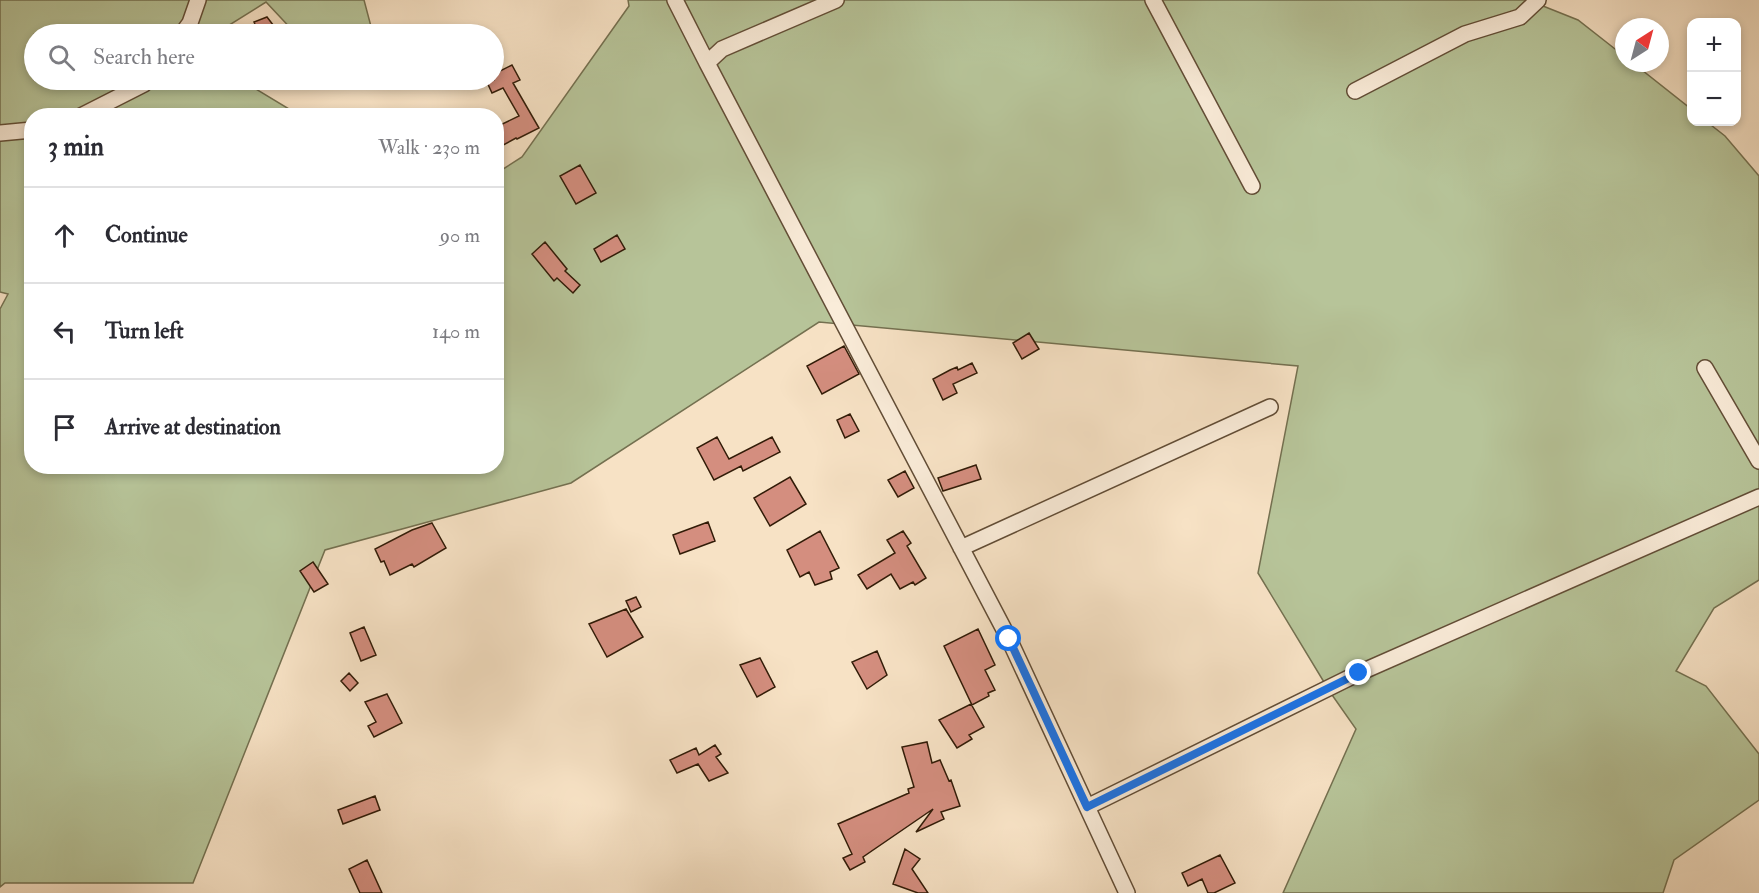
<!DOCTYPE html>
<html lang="en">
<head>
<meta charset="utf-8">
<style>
  :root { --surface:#fff; --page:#f7f7f7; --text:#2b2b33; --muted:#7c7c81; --line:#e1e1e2 }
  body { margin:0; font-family:"IM FELL Double Pica",serif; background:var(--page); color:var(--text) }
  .controls { position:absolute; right:18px; top:18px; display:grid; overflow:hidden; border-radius:12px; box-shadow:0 3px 9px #0003 }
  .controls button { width:54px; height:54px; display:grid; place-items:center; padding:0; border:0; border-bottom:2px solid var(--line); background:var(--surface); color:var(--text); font:30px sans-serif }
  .compass { position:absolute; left:1615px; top:18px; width:54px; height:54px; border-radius:50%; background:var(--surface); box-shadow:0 3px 9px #0003; rotate:36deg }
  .stop { position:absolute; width:18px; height:18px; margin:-14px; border:4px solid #1a73e8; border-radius:50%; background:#fff }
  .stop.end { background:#1a73e8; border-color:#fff; box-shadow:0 2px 6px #0008 }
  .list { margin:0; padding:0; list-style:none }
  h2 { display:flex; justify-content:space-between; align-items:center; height:78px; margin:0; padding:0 24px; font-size:26px }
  h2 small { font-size:20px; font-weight:400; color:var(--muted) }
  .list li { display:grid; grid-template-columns:39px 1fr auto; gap:18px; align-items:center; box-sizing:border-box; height:96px; padding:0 24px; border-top:2px solid var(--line) }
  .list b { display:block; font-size:22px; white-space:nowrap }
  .list em { font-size:20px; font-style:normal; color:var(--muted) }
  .icon { flex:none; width:33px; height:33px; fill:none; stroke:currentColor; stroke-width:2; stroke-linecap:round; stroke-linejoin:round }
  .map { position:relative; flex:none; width:1759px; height:893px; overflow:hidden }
  .search { position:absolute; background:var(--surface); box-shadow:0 3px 9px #0003; left:24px; top:24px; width:480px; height:66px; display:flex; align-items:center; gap:15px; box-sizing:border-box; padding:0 21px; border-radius:33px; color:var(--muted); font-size:22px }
  .panel { position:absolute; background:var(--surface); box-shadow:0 3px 9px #0003; left:24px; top:108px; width:480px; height:366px; border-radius:24px }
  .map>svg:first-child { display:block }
  .green { fill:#b7c499; stroke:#747050; stroke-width:1.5 }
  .building { fill:#d48e7f; stroke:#311b07; stroke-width:1.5 }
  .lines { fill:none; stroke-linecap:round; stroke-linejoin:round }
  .minor-casing { stroke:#624d36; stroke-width:18 }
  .minor { stroke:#faecd9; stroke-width:15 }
  .route { stroke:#1a73e8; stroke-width:8 }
</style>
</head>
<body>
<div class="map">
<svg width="1759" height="893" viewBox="0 0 1759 893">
  <rect width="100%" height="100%" fill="#f7e2c5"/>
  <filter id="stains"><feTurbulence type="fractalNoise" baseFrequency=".00333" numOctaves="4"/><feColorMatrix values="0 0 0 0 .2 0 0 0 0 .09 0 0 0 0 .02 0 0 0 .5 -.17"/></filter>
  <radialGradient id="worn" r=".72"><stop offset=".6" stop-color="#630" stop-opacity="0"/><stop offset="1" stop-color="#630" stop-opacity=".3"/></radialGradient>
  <!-- green -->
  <path class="green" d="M0 0H364L373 34H296L266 2 215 34H34V80H241L299 115 32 116V466H496L497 173 522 157 629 6 628 0H1528L1578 20 1624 56V63H1633L1691 109 1692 122H1707L1725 136 1759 176V580L1714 608 1676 671 1706 686 1759 754V800L1674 860 1663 893H1283L1356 729 1330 692 1258 573 1298 366 819 322 571 483 325 550 193 883H5L0 887V309L8 294 0 292Z"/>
  <!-- building -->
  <path class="building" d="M267 17 280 34H259L254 22Z
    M512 65 520 80 513 83 539 128 517 139 516 138 496 149V127L519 116 503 88 492 93 486 80H494V74Z
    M580 165 596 193 576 204 560 176Z
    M617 235 625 249 601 262 594 249Z
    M545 242 567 269 565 271 580 285 573 293 557 278 554 281 532 254Z
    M1029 333 1039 349 1022 359 1013 343Z
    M844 346 859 374 822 394 807 366Z
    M972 363 977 373 953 384 957 393 943 400 933 379 950 370 957 367 958 370Z
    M850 414 859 431 845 438 837 420Z
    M717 437 729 459 772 437 780 452 743 471 741 466 714 480 697 448Z
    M976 465 981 479 943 491 938 478Z
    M905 471 914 488 898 497 888 480Z
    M790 477 806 504 770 526 754 498Z
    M708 522 715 541 680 554 673 535Z
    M432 523 446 548 414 567 412 564 390 575 384 561 381 562 375 549 412 530Z
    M820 531 839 568 830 572 832 579 815 585 809 572 800 577 787 550Z
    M903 531 911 543 907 546 926 578 915 585 913 582 900 589 891 574 867 589 858 575 895 553 887 540Z
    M313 562 328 584 314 592 300 571Z
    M636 597 641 607 631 612 626 601Z
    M626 609 643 637 607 657 589 624Z
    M364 627 376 655 361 661 350 633Z
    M978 629 995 665 985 670 995 690 988 693 989 696 972 705 944 646Z
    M877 651 887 675 867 689 852 662Z
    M760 658 775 687 757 697 740 665Z
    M349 673 358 683 350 691 341 681Z
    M387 694 402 723 374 737 368 726 376 722 365 702Z
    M971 704 984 727 969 735 972 739 957 748 939 720Z
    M927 742 932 763 940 760 949 781 951 780 960 806 941 812 944 819 916 832 933 809 863 857 865 862 850 870 843 858 852 854 838 824 909 793 908 789 914 787 902 747Z
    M715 745 721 754 716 757 728 773 709 781 698 764 677 773 670 760 696 748 699 755Z
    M375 796 380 810 343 824 338 810Z
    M905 849 920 859 912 869 928 893H918L893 884Z
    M1220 855 1235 883 1214 893H1208L1202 879 1188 886 1182 873Z
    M367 860 382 893H360L349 869Z"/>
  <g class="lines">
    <defs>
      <path id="minor" d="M675 0 707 63
        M836 0 722 49 707 63 1009 639 1127 893
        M1153 0 1252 186
        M182 34 190 23 198 0
        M1355 91 1465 34 1520 17 1538 0
        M81 116 144 84 148 80
        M0 133 32 130
        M1705 368 1759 461
        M961 548 1270 407
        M1087 807 1359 673 1759 497"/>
    </defs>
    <!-- minor casing -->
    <use href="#minor" class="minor-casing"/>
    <!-- minor -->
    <use href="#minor" class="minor"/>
  </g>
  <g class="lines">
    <!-- route -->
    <path class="route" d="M1009 639 1087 807 1359 673"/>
  </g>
  <rect width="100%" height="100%" filter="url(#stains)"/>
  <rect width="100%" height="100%" fill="url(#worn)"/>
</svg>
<div class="controls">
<button>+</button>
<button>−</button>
</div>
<svg class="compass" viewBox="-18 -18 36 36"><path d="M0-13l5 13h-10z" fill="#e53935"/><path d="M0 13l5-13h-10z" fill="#7c7c81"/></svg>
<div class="stop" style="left:1009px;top:639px"></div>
<div class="stop end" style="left:1359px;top:673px"></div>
<div class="search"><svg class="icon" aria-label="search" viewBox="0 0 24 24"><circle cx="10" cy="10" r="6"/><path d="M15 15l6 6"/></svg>Search here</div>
<section class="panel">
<h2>3 min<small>Walk · 230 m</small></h2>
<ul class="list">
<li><svg class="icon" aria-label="ahead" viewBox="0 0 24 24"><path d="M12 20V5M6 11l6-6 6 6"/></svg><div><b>Continue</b></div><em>90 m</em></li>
<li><svg class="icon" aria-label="left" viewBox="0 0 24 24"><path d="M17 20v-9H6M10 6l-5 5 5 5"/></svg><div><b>Turn left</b></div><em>140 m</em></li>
<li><svg class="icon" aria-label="arrive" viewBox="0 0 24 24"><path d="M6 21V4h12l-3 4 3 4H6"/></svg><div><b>Arrive at destination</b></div></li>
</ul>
</section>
</div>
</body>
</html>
